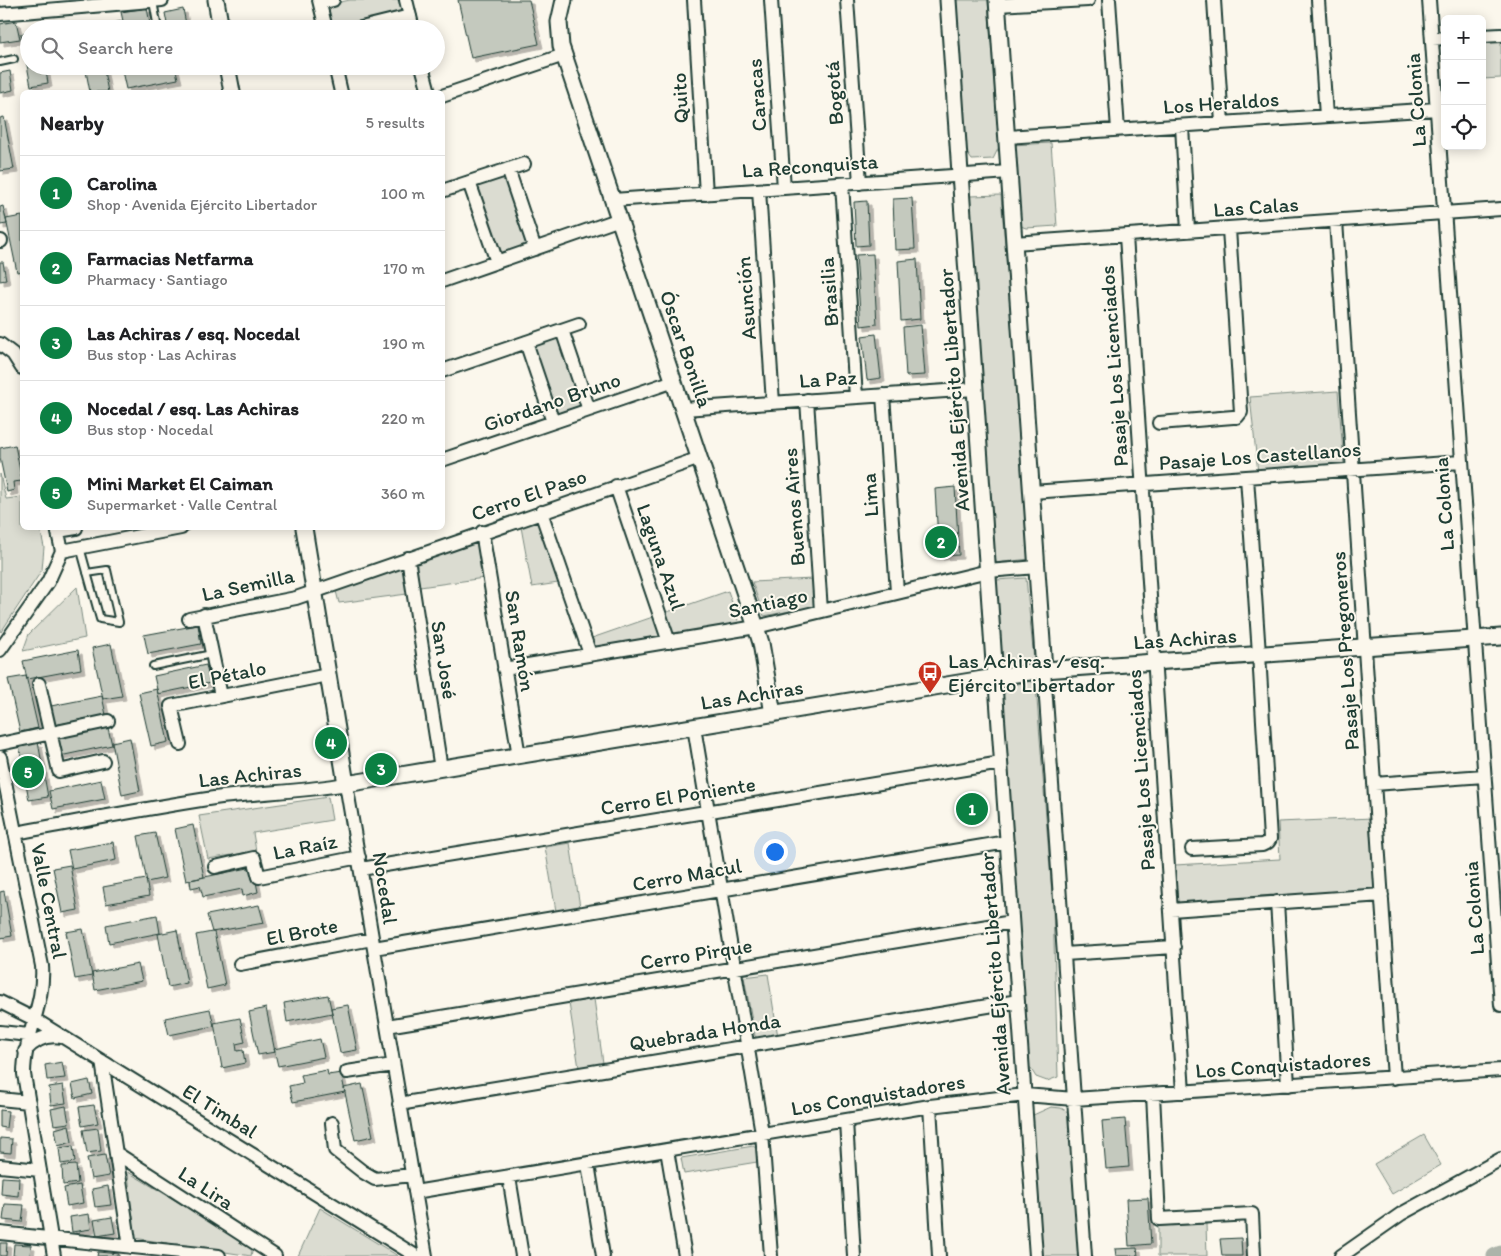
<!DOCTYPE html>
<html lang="en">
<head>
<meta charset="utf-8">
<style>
  :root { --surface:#fff; --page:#f6f6f6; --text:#202124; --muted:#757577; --line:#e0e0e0; --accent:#0b8043 }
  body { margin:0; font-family:Itim,sans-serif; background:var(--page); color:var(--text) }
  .controls { position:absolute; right:15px; top:15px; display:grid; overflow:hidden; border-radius:8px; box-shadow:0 2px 12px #0003 }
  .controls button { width:45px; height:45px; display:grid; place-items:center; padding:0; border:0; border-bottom:1px solid var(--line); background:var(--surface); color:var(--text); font:25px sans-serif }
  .you { position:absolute; left:774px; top:851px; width:18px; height:18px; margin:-12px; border:4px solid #fff; border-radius:50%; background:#1a73e8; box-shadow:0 0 0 8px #1a73e833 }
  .badge { display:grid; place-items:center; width:32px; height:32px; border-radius:50%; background:var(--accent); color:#fff; font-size:16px; font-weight:700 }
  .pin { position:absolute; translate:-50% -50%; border:2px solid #fff; box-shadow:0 1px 5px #0006 }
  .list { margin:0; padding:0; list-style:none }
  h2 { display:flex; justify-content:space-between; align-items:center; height:65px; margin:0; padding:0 20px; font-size:21px }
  h2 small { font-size:16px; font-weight:400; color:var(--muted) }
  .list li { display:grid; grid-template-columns:32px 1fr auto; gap:15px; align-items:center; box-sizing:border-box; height:75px; padding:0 20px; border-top:1px solid var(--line) }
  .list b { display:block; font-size:19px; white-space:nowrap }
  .list p { margin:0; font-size:16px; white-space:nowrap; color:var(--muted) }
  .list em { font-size:16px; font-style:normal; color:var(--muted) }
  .icon { flex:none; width:28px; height:28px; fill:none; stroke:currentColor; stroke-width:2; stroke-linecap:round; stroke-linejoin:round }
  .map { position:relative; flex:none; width:1501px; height:1256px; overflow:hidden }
  .search { position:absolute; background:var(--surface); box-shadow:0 2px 12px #0003; left:20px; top:20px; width:425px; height:55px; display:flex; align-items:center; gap:12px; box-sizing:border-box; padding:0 18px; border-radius:28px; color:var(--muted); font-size:19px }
  .panel { position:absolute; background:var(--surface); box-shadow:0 2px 12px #0003; left:20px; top:90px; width:425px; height:440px; border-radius:8px }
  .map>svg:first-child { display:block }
  .green { fill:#dbdcd1; stroke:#7d8c82 }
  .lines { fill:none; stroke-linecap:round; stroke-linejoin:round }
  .canal { stroke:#adb4aa; stroke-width:15 }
  .building { fill:#c4c9be; stroke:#1f3d34; filter:url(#shadow) }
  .service-casing { stroke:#1f3d34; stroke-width:10 }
  .minor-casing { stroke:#1f3d34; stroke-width:16 }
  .tertiary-casing { stroke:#1f3d34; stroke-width:19 }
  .service { stroke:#fbf7ec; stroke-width:6 }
  .minor { stroke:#fbf7ec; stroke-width:12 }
  .tertiary { stroke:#fbf7ec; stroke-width:15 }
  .labels { text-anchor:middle; stroke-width:4; stroke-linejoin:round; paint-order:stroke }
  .street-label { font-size:21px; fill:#1f3d34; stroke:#fbf7ec }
  .poi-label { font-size:21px; fill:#1f3d34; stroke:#fbf7ec; text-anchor:start }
</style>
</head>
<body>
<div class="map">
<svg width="1501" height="1256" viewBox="0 0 1501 1256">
  <defs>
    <filter id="shadow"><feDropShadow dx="4" dy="4" stdDeviation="0" flood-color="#0004"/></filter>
  </defs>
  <rect width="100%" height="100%" fill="#fbf7ec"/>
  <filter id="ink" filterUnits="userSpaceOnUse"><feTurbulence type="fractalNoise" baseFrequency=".02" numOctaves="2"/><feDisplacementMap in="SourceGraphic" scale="10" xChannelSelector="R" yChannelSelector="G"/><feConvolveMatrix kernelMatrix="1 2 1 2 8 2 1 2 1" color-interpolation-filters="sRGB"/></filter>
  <g filter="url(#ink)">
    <!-- green -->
    <path class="green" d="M350 0H401L404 13 342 29H331L326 5Z
      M954 0H988L999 147 993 159 972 160 964 149Z
      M1501 41V78L1482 79V42Z
      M1051 143 1057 226 1026 228 1018 225 1012 145Z
      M505 174 530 245 500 254 475 185Z
      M1001 195 1030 559 994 563 970 196Z
      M555 338 558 340 580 404V408L561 415 554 412 533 348 536 344Z
      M1338 391 1344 466 1258 473 1250 397Z
      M0 474 6 499 22 497V528H40L44 547 42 570 1 632 0 631Z
      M538 520 558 583 532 587 521 527Z
      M478 541 484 578 420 587 415 563Z
      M402 567 407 594 339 603 335 587Z
      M1026 578 1034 660 1002 663 996 580Z
      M813 579 816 606 764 616 752 582Z
      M77 587 85 638 23 651 29 634Z
      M728 591 740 626 596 649 592 638Z
      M1031 681 1036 687 1053 907 1058 1077 1047 1081 1036 1077 1029 1066 1003 696 1008 686Z
      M328 797 332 820 253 833 256 851 208 859 199 816Z
      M1373 818 1378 893 1178 905 1175 865 1280 859 1278 822Z
      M570 843 580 907 556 911 545 847Z
      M768 974 778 1037 761 1041 755 1036 744 977Z
      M594 999 603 1063 579 1068 569 1003Z
      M1051 1107 1061 1108 1068 1112 1078 1256H1042L1031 1116Z
      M1424 1135 1441 1165 1392 1194 1374 1164Z
      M753 1146 756 1148 757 1162 684 1174 681 1158Z
      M128 1172 253 1247 251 1256 134 1238Z
      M320 1208 398 1256H298Z
      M1206 1224 1207 1256H1158V1226Z"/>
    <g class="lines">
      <!-- canal -->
      <path class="canal" d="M1494 1256 1501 1253"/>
    </g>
    <!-- building -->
    <path class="building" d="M458 0H529L539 44 471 58Z
      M147 8 151 29H97V26L123 21 121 12Z
      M183 9 187 29H168L165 13Z
      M16 21 20 39 0 42V24Z
      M29 32V66H45L48 83 31 86 21 34Z
      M85 66H103L108 92H90Z
      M149 66H175L178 79 126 89 122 71Z
      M10 71 13 90 0 93V73Z
      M4 117 14 169 0 171V118Z
      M912 198 915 249 895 250 893 199Z
      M867 201 869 245 856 246 854 202Z
      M3 206 7 224 0 225V207Z
      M22 216V271L17 272 6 219Z
      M873 254 877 324 861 326 856 255Z
      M917 259 920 319 901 321 898 261Z
      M0 262H3L6 280 0 281Z
      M921 325 925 375 906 376 903 327Z
      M876 334 881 378 867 380 862 336Z
      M15 445 22 481 13 482 14 490 7 492 0 458V448Z
      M955 487 959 555 939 556 935 489Z
      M198 625 201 644 148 654 144 635Z
      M111 644 122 696 103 699 92 648Z
      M78 650 81 669 27 679 23 661Z
      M206 665 210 683 158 694 154 676Z
      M26 676 38 728 20 732 8 679Z
      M157 689 168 742 151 746 139 693Z
      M102 696 106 715 55 725 51 706Z
      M108 728 112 745 60 756 56 738Z
      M130 738 140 791 122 795 112 742Z
      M38 742 48 797 29 800 19 745Z
      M101 780 105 799 53 809 49 791Z
      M976 801 978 814 968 816 965 803Z
      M193 825 204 877 186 881 175 829Z
      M155 833 165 878 147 882 138 836Z
      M113 842 116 860 72 869 68 850Z
      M70 865 78 910 62 913 53 868Z
      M253 867 258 892 243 896 242 889 203 897 200 886 191 888 190 880Z
      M146 879 149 896 106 904 103 887Z
      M4 891 12 936 0 938V892Z
      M259 905 264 923 212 932 207 915Z
      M157 915 160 933 109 943 106 925Z
      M83 929 92 976 75 979 66 932Z
      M177 930 187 983 168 987 158 934Z
      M212 932H214L225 985 207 989 196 935Z
      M138 964 142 981 95 990 92 973Z
      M328 995 332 1013 287 1022 284 1003Z
      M348 1005 357 1050 340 1053 331 1008Z
      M266 1008 275 1052 258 1055 249 1012Z
      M210 1009 214 1026 169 1035 165 1018Z
      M240 1018 245 1042 236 1044 237 1051 243 1050 245 1063 222 1068 214 1023Z
      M320 1039 324 1057 278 1066 274 1049Z
      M62 1062 65 1078 47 1080 45 1065Z
      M327 1070 328 1075 341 1073 345 1092 293 1102 289 1086 303 1083 301 1075Z
      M89 1080 92 1094 75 1098 72 1084Z
      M362 1084 373 1136 355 1140 344 1088Z
      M63 1085 66 1103 51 1105 49 1087Z
      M94 1105 98 1123 82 1126 79 1107Z
      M66 1106 69 1123 54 1125 51 1109Z
      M0 1110 8 1111 6 1128 0 1127Z
      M1125 1119 1129 1167 1106 1169 1102 1121Z
      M69 1125 72 1142 58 1146 55 1129Z
      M98 1128 101 1151 87 1153 83 1130Z
      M0 1138 12 1139 11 1153 0 1152Z
      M73 1146 75 1162 61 1164 59 1148Z
      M105 1155 109 1176 91 1179 87 1158Z
      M76 1165 78 1183 63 1185 62 1166Z
      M2 1177 19 1178 18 1196 1 1194Z
      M80 1185 83 1203 67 1206 64 1188Z
      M108 1186 111 1205 95 1207 92 1189Z
      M1148 1198 1151 1244 1129 1246 1126 1199Z
      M5 1204 24 1205 22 1222 3 1220Z
      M89 1214 91 1229 72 1232 70 1217Z
      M112 1217 115 1233 97 1236 94 1220Z
      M1241 1238 1242 1256H1222L1220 1239Z
      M0 1243H7L6 1256H0Z
      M14 1244 31 1245 30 1256H13Z
      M1137 1248 1138 1256H1116L1115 1249Z
      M98 1252 119 1254V1256H97Z"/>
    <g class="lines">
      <defs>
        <path id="service" d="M153 1 158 29
          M0 62 14 59
          M80 547 100 619 119 622 107 570 87 573
          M153 666 212 654"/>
        <path id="minor" d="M319 0 326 29
          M406 0 413 29
          M694 0 706 194
          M771 0 784 188
          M847 0 860 183
          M1109 0 1118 130
          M1214 0 1222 123
          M1318 0 1326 116
          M1429 0 1501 1005
          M320 3 333 0
          M998 5 1088 0
          M0 14 162 0
          M357 29 410 16
          M1482 36 1501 35
          M1432 39 1445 38
          M335 66 341 92
          M422 66 429 92
          M442 96 564 55
          M1182 126 1188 231
          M1007 137 1437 109
          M508 169 535 249
          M469 182 497 262
          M842 184 856 397
          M759 190 773 403
          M442 191 524 164
          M613 200 1009 172
          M1336 221 1394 1078
          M1126 236 1183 1092
          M0 241H1
          M1014 243 1501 209
          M442 281 620 219
          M562 330 589 410
          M526 342 553 422
          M0 344 13 354 22 368
          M442 371 579 324
          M883 395 897 592
          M807 400 821 611
          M684 409 975 389
          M1159 423 1233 417H1237L1241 412 1229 229
          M442 460 674 381
          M616 486 669 642
          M1032 492 1461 462
          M541 512 590 654
          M58 531 76 528
          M482 532 519 756
          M62 551 181 528
          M408 558 441 769
          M204 615 221 696
          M189 619 296 598 700 458
          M0 650 48 582 62 551 57 528
          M504 669 756 627 988 571 1037 567
          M1044 670 1085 1256
          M995 677 1036 1256
          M39 684 59 771 103 761
          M694 727 762 1133 771 1256
          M0 744 108 721
          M180 744 171 706 328 675
          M0 757 42 966C45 1004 24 1036 24 1074L54 1256
          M1374 784 1484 776
          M15 833C81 821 148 808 214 798 258 792 302 792 346 784L426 1256
          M1192 849 1262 845 1268 842 1270 839 1259 654 1247 477
          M215 867 254 858 259 877 359 857
          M361 869 1001 763
          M1277 902 1288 1085
          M1171 910 1382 895
          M374 948 1007 842
          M1064 954 1174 947
          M240 964 372 939
          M0 1002 34 1019 416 1256
          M387 1026 1012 922
          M0 1032 29 1035
          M25 1051C35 1039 47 1034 62 1037
          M102 1061 130 1247
          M347 1072 393 1065
          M1153 1094 1159 1219 1252 1214 1254 1256
          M0 1099 29 1102
          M399 1104 1018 1001
          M930 1106 939 1256
          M846 1121 854 1256
          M332 1123 335 1150 363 1172 375 1179 412 1175
          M667 1150 685 1256
          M116 1153 275 1256
          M588 1164 603 1256
          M0 1166 40 1170
          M509 1177 522 1256
          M415 1192 930 1106 1025 1095 1074 1099 1501 1070
          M0 1233 219 1256
          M1341 1256 1401 1214 1501 1159"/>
        <path id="tertiary" d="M216 0 221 29
          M564 0 559 22 561 46 756 627 761 643 773 714
          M948 0 995 677
          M997 0 1044 670
          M227 66 232 92
          M304 528 346 784 995 677 1044 670 1501 637"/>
      </defs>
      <!-- service casing -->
      <use href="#service" class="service-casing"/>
      <!-- minor casing -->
      <use href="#minor" class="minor-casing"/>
      <!-- tertiary casing -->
      <use href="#tertiary" class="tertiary-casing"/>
      <!-- service -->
      <use href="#service" class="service"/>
      <!-- minor -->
      <use href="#minor" class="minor"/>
      <!-- tertiary -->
      <use href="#tertiary" class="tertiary"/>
    </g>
  </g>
  <!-- icons -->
  <defs>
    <symbol id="bus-pin" viewBox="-11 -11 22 30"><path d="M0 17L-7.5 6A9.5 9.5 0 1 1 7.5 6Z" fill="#c8321e" stroke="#fbf7ec"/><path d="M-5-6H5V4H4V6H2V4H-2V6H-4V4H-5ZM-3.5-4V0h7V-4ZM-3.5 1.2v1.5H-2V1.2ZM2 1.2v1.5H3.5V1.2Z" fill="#fff"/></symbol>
  </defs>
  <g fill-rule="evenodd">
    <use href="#bus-pin" x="916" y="659" width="28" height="38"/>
  </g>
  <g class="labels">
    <!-- street labels -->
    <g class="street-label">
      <text transform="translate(834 93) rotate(-94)" y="7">Bogotá</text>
      <text transform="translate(757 95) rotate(-94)" y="7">Caracas</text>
      <text transform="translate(680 98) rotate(-93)" y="7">Quito</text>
      <text transform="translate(1416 100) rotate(-94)" y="7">La Colonia</text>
      <text transform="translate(1221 103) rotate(-4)" y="7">Los Heraldos</text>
      <text transform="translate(810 166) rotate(-4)" y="7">La Reconquista</text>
      <text transform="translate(1256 207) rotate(-4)" y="7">Las Calas</text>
      <text transform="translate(829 292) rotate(-94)" y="7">Brasilia</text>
      <text transform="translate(746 298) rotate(-94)" y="7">Asunción</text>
      <text transform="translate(686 349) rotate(71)" y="7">Óscar Bonilla</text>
      <text transform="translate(1114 366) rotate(-94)" y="7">Pasaje Los Licenciados</text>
      <text transform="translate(828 379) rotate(-4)" y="7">La Paz</text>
      <text transform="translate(954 390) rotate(-94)" y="7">Avenida Ejército Libertador</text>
      <text transform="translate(552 402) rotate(-19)" y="7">Giordano Bruno</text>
      <text transform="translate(1260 456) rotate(-4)" y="7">Pasaje Los Castellanos</text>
      <text transform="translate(529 495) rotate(-19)" y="7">Cerro El Paso</text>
      <text transform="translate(870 495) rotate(-94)" y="7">Lima</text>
      <text transform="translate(1444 504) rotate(-94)" y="7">La Colonia</text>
      <text transform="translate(794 507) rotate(-94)" y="7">Buenos Aires</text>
      <text transform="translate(661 557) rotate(71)" y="7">Laguna Azul</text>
      <text transform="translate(248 585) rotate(-12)" y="7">La Semilla</text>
      <text transform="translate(768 603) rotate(-12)" y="7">Santiago</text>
      <text transform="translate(1185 639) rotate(-4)" y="7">Las Achiras</text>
      <text transform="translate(520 641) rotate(81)" y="7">San Ramón</text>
      <text transform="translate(1345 651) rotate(-94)" y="7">Pasaje Los Pregoneros</text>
      <text transform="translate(444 660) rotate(81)" y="7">San José</text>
      <text transform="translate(227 675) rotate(-11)" y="7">El Pétalo</text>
      <text transform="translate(752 695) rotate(-9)" y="7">Las Achiras</text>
      <text transform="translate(1141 770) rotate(-94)" y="7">Pasaje Los Licenciados</text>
      <text transform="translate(250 775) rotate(-6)" y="7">Las Achiras</text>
      <text transform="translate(678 796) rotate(-9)" y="7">Cerro El Poniente</text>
      <text transform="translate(305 847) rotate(-11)" y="7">La Raíz</text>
      <text transform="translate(687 875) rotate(-10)" y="7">Cerro Macul</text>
      <text transform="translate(385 888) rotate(81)" y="7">Nocedal</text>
      <text transform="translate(49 901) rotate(79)" y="7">Valle Central</text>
      <text transform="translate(1474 908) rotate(-94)" y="7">La Colonia</text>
      <text transform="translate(302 932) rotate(-11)" y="7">El Brote</text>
      <text transform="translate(696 954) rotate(-9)" y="7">Cerro Pirque</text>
      <text transform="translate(995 974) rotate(-94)" y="7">Avenida Ejército Libertador</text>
      <text transform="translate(705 1032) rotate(-9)" y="7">Quebrada Honda</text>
      <text transform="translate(1283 1065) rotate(-4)" y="7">Los Conquistadores</text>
      <text transform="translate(878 1095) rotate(-9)" y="7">Los Conquistadores</text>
      <text transform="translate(220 1111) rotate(32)" y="7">El Timbal</text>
      <text transform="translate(206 1188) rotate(33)" y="7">La Lira</text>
    </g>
    <!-- poi labels -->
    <g class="poi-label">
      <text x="948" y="668">Las Achiras / esq.<tspan x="948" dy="24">Ejército Libertador</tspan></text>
    </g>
  </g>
</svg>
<div class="controls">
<button>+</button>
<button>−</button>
<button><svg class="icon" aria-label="locate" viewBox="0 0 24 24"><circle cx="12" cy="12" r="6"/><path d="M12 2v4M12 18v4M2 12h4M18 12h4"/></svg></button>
</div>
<div class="you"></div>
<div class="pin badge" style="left:972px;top:809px">1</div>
<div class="pin badge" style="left:941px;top:542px">2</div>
<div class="pin badge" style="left:381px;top:769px">3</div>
<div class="pin badge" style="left:331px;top:743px">4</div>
<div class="pin badge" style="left:28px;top:772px">5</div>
<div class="search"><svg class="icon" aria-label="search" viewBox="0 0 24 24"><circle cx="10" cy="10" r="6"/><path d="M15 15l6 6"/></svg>Search here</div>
<section class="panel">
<h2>Nearby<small>5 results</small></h2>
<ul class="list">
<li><span class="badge">1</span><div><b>Carolina</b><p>Shop · Avenida Ejército Libertador</p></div><em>100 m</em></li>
<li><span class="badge">2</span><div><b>Farmacias Netfarma</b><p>Pharmacy · Santiago</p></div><em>170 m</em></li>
<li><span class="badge">3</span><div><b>Las Achiras / esq. Nocedal</b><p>Bus stop · Las Achiras</p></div><em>190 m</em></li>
<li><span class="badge">4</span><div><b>Nocedal / esq. Las Achiras</b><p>Bus stop · Nocedal</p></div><em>220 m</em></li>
<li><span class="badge">5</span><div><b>Mini Market El Caiman</b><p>Supermarket · Valle Central</p></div><em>360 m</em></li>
</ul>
</section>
</div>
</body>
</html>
